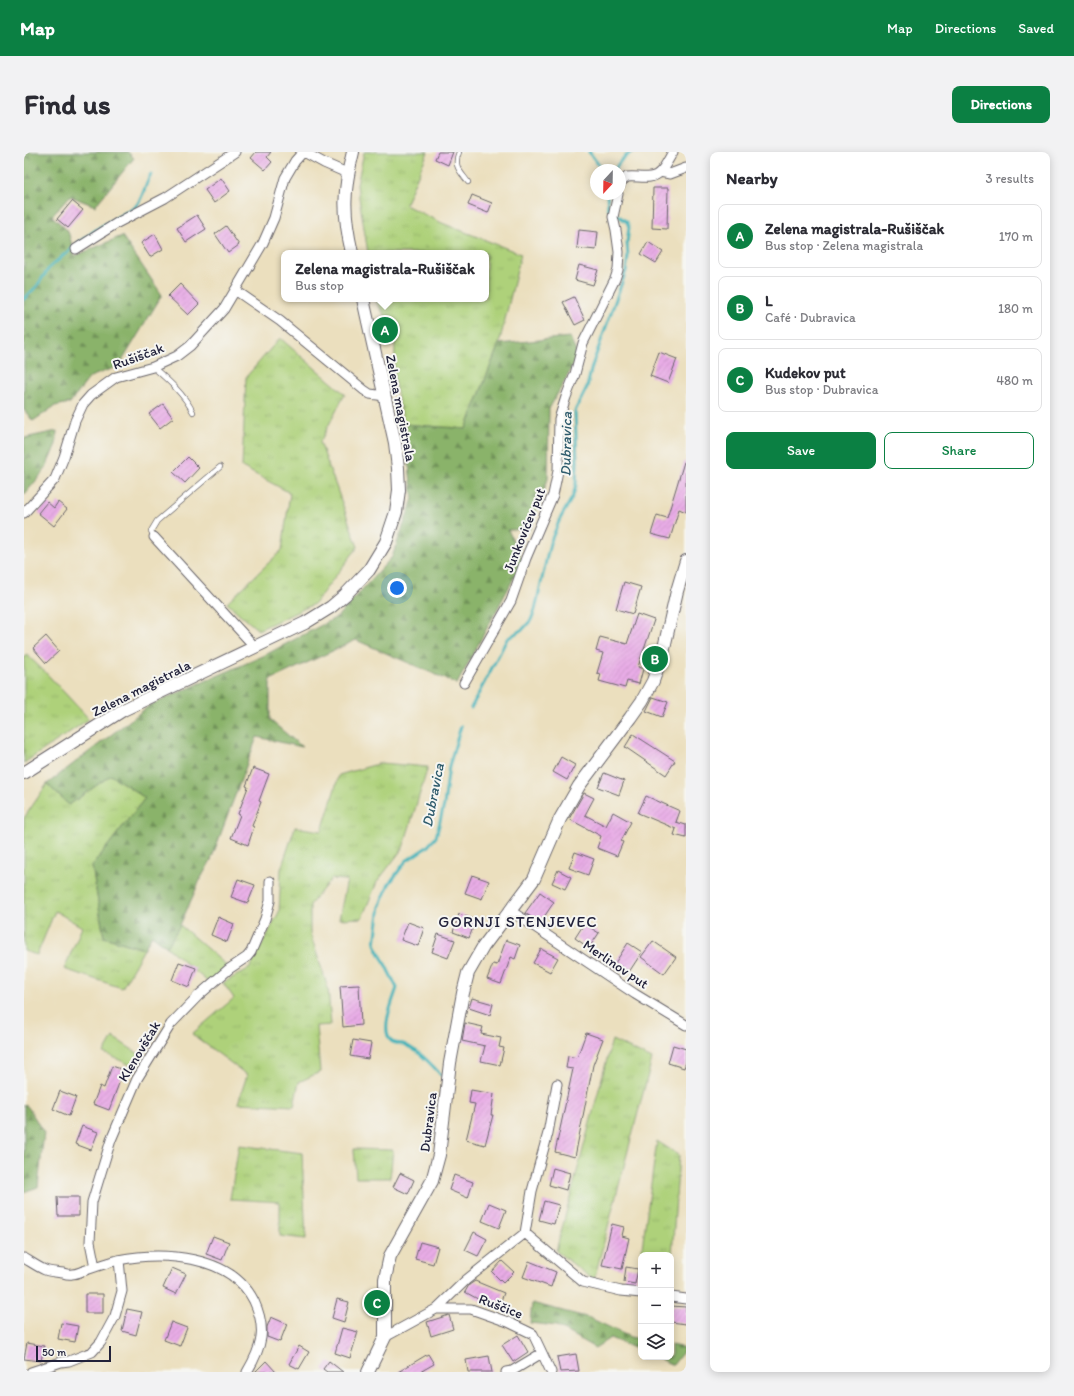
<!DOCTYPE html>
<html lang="en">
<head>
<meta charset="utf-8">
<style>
  :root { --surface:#fff; --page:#f2f2f3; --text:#2b2b33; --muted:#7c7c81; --line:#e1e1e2; --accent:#0b8043 }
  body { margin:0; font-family:Itim,sans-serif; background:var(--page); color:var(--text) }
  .controls { position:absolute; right:12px; bottom:12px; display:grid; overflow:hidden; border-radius:8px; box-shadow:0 2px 10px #0003 }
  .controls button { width:36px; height:36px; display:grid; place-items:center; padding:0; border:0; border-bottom:1px solid var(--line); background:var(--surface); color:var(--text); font:20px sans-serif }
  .compass { position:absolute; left:566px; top:12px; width:36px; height:36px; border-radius:50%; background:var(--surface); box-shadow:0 2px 10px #0003; rotate:202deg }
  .scale { position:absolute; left:12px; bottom:10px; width:75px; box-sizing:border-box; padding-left:4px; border:2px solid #22223b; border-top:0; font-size:11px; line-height:14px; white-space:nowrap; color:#22223b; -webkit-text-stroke:3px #f6f6f2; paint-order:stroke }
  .you { position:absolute; left:373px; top:436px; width:14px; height:14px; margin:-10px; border:3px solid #fff; border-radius:50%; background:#1a73e8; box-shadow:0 0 0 6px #1a73e833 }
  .badge { display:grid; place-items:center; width:26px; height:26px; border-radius:50%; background:var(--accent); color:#fff; font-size:13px; font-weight:700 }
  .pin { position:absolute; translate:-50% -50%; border:2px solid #fff; box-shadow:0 1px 4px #0006 }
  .popup { position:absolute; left:257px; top:98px; width:208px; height:52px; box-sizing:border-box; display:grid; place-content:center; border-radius:8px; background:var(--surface); filter:drop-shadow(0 1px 3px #0005); font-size:13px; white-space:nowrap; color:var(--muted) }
  .popup b { font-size:15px; color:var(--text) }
  .popup::after { content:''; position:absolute; left:50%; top:100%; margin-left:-8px; border:8px solid transparent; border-top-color:var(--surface) }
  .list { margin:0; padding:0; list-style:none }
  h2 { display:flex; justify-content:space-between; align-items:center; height:52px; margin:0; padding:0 16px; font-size:17px }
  h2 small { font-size:13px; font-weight:400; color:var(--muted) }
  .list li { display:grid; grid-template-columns:26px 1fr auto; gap:12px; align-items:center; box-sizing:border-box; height:64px; margin:0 8px 8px; padding:0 8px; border:1px solid var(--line); border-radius:8px }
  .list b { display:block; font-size:15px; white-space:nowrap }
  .list p { margin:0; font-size:13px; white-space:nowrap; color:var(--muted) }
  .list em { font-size:13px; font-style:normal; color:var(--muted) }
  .actions { display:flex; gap:8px; padding:12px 16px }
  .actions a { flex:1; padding:9px 0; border:1px solid var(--accent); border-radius:8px; text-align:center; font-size:14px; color:var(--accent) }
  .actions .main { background:var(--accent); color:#fff }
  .icon { flex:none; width:22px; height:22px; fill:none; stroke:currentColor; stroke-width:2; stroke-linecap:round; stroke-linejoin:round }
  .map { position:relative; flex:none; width:662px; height:1220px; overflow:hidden; border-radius:8px }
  header { display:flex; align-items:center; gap:24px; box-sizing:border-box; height:56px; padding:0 20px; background:var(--accent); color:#fff }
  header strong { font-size:19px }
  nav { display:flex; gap:22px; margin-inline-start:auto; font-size:14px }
  .intro { display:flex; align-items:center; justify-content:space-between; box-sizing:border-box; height:96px; padding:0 24px }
  h1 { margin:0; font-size:28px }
  .button { padding:10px 18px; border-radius:8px; background:var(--accent); color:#fff; font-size:14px; font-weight:700 }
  main { display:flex; gap:24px; padding:0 24px }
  aside { flex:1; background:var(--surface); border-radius:8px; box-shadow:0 2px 10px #0003 }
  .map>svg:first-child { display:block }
  .grass { fill:url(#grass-tufts); stroke:#687a5a }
  .forest { fill:url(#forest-firs); stroke:#566a52 }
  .garden { fill:#aed17a; stroke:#687a5a }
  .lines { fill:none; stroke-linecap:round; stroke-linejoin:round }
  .stream { stroke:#42b2b9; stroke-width:3 }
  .building { fill:url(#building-hatch) }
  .service-casing { stroke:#686469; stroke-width:6 }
  .minor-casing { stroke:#686469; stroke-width:11 }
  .tertiary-casing { stroke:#686469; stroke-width:14 }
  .service { stroke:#fff; stroke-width:4.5 }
  .minor { stroke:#fff; stroke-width:9 }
  .tertiary { stroke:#fff; stroke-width:12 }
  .labels { text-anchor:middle; stroke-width:4; stroke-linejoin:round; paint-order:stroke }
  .street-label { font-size:14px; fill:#22223b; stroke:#f6f6f2 }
  .water-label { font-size:15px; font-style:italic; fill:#2f5c6d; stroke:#f6f6f2 }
  .quarter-label { font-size:16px; letter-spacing:1px; fill:#22223b; stroke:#f6f6f2 }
</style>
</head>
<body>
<header>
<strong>Map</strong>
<nav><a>Map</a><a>Directions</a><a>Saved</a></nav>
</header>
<div class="intro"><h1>Find us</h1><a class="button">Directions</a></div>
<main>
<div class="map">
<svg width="662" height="1220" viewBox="0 0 662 1220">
  <defs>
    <pattern id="grass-tufts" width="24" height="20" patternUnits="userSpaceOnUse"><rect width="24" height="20" fill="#aed17a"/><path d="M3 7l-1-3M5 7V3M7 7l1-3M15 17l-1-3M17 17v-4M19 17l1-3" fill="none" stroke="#95b36a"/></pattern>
    <pattern id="forest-firs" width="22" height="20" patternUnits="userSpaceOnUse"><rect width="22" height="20" fill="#8ab36a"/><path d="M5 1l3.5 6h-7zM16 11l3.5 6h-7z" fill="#709158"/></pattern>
    <pattern id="building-hatch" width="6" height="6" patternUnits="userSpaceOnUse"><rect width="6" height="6" fill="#e8ace6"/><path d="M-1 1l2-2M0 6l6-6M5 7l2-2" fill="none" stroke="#c794c6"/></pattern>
  </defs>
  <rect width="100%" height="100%" fill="#f6f6f2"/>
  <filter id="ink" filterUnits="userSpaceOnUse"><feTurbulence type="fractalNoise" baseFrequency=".025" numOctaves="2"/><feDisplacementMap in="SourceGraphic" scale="8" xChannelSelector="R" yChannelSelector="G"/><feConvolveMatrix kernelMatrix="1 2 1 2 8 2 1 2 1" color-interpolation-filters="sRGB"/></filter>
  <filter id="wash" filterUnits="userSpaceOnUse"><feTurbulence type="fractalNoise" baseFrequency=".012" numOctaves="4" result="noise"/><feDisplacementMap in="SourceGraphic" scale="16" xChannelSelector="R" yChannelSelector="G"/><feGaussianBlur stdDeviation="0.9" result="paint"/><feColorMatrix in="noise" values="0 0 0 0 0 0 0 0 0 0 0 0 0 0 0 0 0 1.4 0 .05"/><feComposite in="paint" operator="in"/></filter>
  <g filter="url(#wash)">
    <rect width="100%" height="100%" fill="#ebdfbe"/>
    <!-- grass -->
    <path class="grass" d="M340 0H404L381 53 418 71 497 102 475 192 442 277 380 272 370 228 371 193 363 167 353 151 352 147H462V101H344L333 33Z
      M256 186 321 242 296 290 334 395 290 452 234 478 203 451 258 398 266 341 218 315 222 225Z
      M2 502 23 522 65 567 0 611V506Z
      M357 611 404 615 379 696 353 730 338 766 315 767 323 728 307 727 286 753V781L304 836 307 873 292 874 296 920 275 930 270 954 214 951 223 923 168 882 210 846 199 831 226 816 255 760 257 717 271 675 298 679 315 623Z
      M87 623 121 646 68 714 80 785 120 797 98 836 40 817 58 775 31 759 13 803 0 799V666L23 632 45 653Z
      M156 773 203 814 185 831 143 795Z
      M588 888 628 907 570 1128 532 1099Z
      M633 989 655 1003 647 1117V1103H617Z
      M215 993 278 1001 282 1087 256 1084V1050L206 1047Z
      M330 997 369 998 366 1026H332Z"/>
    <!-- forest -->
    <path class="forest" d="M0 0H104L110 6 71 54 46 44 28 64 44 79 51 104 98 84 138 143 95 214 66 225 46 251 31 254 9 269 0 258Z
      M546 185 554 205 525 257 524 327 506 377 484 378 499 409 433 532 332 488 246 528V568L278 595 233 585 187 708 177 726 156 773 143 795 128 783 120 797 80 785 68 714 121 646 87 623 45 653 23 632 126 553 239 504 313 465 368 405 389 347 380 272 442 277 475 192Z
      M33 279 32 292 21 318 0 343V286Z
      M0 952 4 955 20 981 14 1035 0 1040Z
      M508 1151 566 1166 606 1185 617 1187V1199L586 1186 571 1196 532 1174 506 1171Z
      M647 1193 662 1196 649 1213 631 1205H647Z"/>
    <!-- garden -->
    <path class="garden" d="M89 885 121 906 113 916 80 901Z"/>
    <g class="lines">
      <!-- stream -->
      <path class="stream" d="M565 0 574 12 582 18
        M591 18C594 10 601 4 608 0
        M54 91 76 75 111 55C120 46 120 33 127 22
        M0 147 13 134 25 116 49 95
        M447 556 483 487 500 476 507 468 511 458 526 391 536 367 549 344 552 333 553 310 551 259 563 235 568 214 602 119 604 104 603 91 605 75 603 70 584 56 583 42
        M417 923C409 914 402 906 392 899 388 897 383 893 379 892 375 891 370 892 367 889 356 878 369 848 373 836L351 792 356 753 365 732 382 709 403 695 412 685 420 653 425 614 437 574"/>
    </g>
    <g id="blocks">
      <!-- building -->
      <path class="building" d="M232 0H247L243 5 248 10 241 18 227 6Z
        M414 0H429L424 13 411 7Z
        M197 26 206 39 190 51 181 38Z
        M629 36H644L643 77 628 76Z
        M448 43 468 51 464 61 444 53Z
        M48 49 59 58 44 76 33 67Z
        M173 63 182 77 162 90 153 76Z
        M202 74 215 93 204 101 191 82Z
        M555 78 574 80 572 98 553 96Z
        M131 82 139 97 126 105 117 91Z
        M624 90 639 100 632 111 617 102Z
        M555 113 574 118 569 133 551 128Z
        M156 132 175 152 164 163 144 144Z
        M550 145 561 168 551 173 539 150Z
        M635 200 653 207 644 231 626 224Z
        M139 252 149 266 136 276 125 262Z
        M164 305 175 316 161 331 149 320Z
        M660 310H662V360L655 357 646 387 627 382 633 363 643 366Z
        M23 350 30 356 34 350 43 357 30 374 14 361Z
        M600 430 617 435 609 462 592 457Z
        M613 462 630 468 614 515 619 517 615 532 603 529 601 536 575 529 577 522 573 521 579 501 572 499 576 485 603 492Z
        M22 484 35 499 22 511 9 496Z
        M629 545 644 550 638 565 622 559Z
        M609 582 651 609 642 623 601 595Z
        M537 605 551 613 543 628 529 620Z
        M229 616 245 622 235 649 237 650 228 674 230 675 224 693 207 686 216 663 214 662 224 635 222 634Z
        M580 621 600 629 595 643 574 635Z
        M560 641 570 646 561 663 582 674 589 660 607 670 597 689 599 690 593 704 573 696 577 684 545 667Z
        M622 644 656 659 652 670 662 673V686L650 683 652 677 614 661Z
        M551 700 570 707 564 723 545 716Z
        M534 718 547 725 541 737 528 731Z
        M448 723 465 729 458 747 441 741Z
        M214 727 231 733 224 751 207 745Z
        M516 740 530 750 516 771 501 761Z
        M435 762 452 768 445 786 429 780Z
        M194 765 210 772 203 790 187 783Z
        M384 770 400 776 394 794 377 788Z
        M560 772 575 781 565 796 551 786Z
        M414 782 431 788 424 806 408 800Z
        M482 788 496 793 491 807 487 805 477 832 463 827 469 812 473 813Z
        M629 789 652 805 640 822 617 805Z
        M604 791 618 800 605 820 591 811Z
        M517 797 534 806 526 820 509 811Z
        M155 810 172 816 165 835 148 828Z
        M335 833 337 873 319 875 316 834Z
        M448 846 469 852 466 863 445 856Z
        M441 871 459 875 457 882 477 886 475 895 480 896 476 913 457 909 461 894 438 889Z
        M562 881 579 887 569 913 551 1005 531 1000 549 917 542 916 544 904 553 906Z
        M329 888 347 891 344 907 326 904Z
        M649 893 662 897V910L660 916 644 911Z
        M88 914 100 918 85 958 69 952 76 934 80 936Z
        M447 938 470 942 467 963H469L461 993 442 988 451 952 445 951Z
        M36 939 52 945 45 964 29 957Z
        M58 974 74 980 67 998 51 992Z
        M529 1016 546 1021 542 1038 525 1033Z
        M376 1021 390 1028 384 1042 369 1035Z
        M430 1023 449 1030 444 1046 425 1038Z
        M33 1045H55V1064H34Z
        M520 1049 535 1053 530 1072 515 1068Z
        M465 1051 482 1058 475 1076 458 1069Z
        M588 1072 600 1075 598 1084 605 1086 598 1117 578 1113Z
        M450 1080 463 1087 454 1104 441 1098Z
        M189 1084 205 1090 198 1108 182 1102Z
        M396 1090 414 1095 409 1112 391 1107Z
        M478 1109 490 1120 479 1131 468 1120Z
        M505 1109 532 1120 527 1135 499 1125Z
        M602 1115 614 1117 611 1132 600 1130Z
        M148 1116 162 1122 152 1142 139 1136Z
        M451 1129 480 1141 474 1156 463 1152 441 1140 445 1133Z
        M61 1142H79V1161H61Z
        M313 1147 325 1150 320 1170 308 1166Z
        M647 1154 662 1155V1172L647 1170Z
        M103 1157 118 1160 112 1183 98 1179Z
        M425 1163 429 1177 407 1184 403 1170Z
        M247 1165 263 1172 256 1190 243 1185V1175Z
        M147 1170 163 1176 156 1194 140 1188Z
        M37 1171 54 1174 51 1190 34 1187Z
        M318 1176 334 1180 326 1206 311 1201Z
        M494 1183 504 1200 489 1210 478 1193Z
        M3 1191 20 1194 17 1209 0 1207Z
        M275 1194 285 1200 275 1217 265 1212Z
        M404 1202 410 1212 396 1220H374Z
        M552 1202 555 1219 536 1220 533 1205Z
        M465 1204 468 1220H444L442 1208Z
        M242 1209 252 1220H231Z
        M305 1209 319 1220H303L299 1217Z"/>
    </g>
  </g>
  <g filter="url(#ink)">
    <use href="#blocks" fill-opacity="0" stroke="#686469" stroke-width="1"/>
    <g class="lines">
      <defs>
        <path id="service" d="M435 0C429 14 436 19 444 30
          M129 215C144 228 160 242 169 260
          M130 385 127 379 133 369 196 315"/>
        <path id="minor" d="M280 0 300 11 323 21
          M636 20 646 22 662 16
          M596 33 597 30 603 25C611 24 618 26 626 25 638 24 643 9 649 0
          M52 97 93 71 141 46 211 0
          M211 138 256 169 340 238 346 242 361 244
          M0 361 31 327 40 305 51 269 59 252 67 243 92 225 129 215 153 204 166 194 200 157 239 91 250 66 261 26 271 9 279 0
          M130 385 231 495
          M440 531 487 449 502 406 529 343 534 319 535 267 542 245 551 222 559 191 591 127 594 118 595 100 592 78 589 65 594 42
          M487 759 611 842 662 873
          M501 1081 508 1039 524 981 533 932
          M0 1106C7 1110 14 1115 21 1118 26 1120 33 1120 39 1121 42 1122 45 1123 48 1122 52 1122 56 1120 59 1119 71 1115 83 1111 94 1108 139 1099 207 1103 230 1149 243 1177 238 1195 223 1220
          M71 1115 66 1090 68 1050 87 988 113 927 147 872 175 843 205 817 223 805 227 800 241 767 246 749V729
          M647 1145 662 1147
          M412 1157H447L484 1170 509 1182 527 1220
          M361 1185 412 1157 442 1128 501 1081 559 1130 597 1139 617 1141
          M7 1220 37 1210 45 1209 68 1200 77 1190 91 1164 98 1139 95 1108
          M482 1220 488 1219 518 1201"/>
        <path id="tertiary" d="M328 101C319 62 319 39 329 0
          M0 621 99 558 281 471 307 455 321 443 345 418 362 390 372 360 375 338 374 316 371 291 339 147
          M344 1220 361 1185V1127L366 1104 408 1029 415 1003 426 911 439 841 444 821 459 795 510 727 536 667 555 634 606 566 618 549 629 529 639 500 653 439 662 409"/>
      </defs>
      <!-- service casing -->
      <use href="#service" class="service-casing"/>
      <!-- minor casing -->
      <use href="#minor" class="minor-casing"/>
      <!-- tertiary casing -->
      <use href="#tertiary" class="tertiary-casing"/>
      <!-- service -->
      <use href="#service" class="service"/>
      <!-- minor -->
      <use href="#minor" class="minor"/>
      <!-- tertiary -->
      <use href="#tertiary" class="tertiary"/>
    </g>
  </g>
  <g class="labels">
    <!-- street labels -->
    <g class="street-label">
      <text transform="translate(114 204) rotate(-20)" y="5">Rušiščak</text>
      <text transform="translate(377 256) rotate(79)" y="5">Zelena magistrala</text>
      <text transform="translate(500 378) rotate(-68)" y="5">Junkovićev put</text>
      <text transform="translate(117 536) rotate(-27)" y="5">Zelena magistrala</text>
      <text transform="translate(592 812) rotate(34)" y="5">Merlinov put</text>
      <text transform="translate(115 899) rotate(-59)" y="5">Klenovščak</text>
      <text transform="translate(404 970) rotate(-83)" y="5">Dubravica</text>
      <text transform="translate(477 1154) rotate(21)" y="5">Ruščice</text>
    </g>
    <!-- water labels -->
    <g class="water-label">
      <text transform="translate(542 292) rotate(-89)" y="5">Dubravica</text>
      <text transform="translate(409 643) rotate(-79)" y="5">Dubravica</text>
    </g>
    <!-- quarter labels -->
    <g class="quarter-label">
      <text x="494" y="775">GORNJI STENJEVEC</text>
    </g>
  </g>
</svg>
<div class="controls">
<button>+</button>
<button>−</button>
<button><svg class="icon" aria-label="layers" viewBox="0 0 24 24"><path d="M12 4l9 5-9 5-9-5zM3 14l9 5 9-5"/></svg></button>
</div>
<svg class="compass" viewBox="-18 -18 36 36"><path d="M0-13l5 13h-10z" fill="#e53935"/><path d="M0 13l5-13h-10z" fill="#7c7c81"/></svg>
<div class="scale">50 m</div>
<div class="you"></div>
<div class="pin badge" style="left:361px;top:178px">A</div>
<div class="popup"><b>Zelena magistrala-Rušiščak</b>Bus stop</div>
<div class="pin badge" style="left:631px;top:507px">B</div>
<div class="pin badge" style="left:353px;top:1151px">C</div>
</div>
<aside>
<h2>Nearby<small>3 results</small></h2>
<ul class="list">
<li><span class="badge">A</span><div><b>Zelena magistrala-Rušiščak</b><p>Bus stop · Zelena magistrala</p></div><em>170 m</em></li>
<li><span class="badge">B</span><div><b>L</b><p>Café · Dubravica</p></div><em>180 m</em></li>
<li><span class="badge">C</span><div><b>Kudekov put</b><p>Bus stop · Dubravica</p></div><em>480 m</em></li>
</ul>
<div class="actions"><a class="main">Save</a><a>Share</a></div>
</aside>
</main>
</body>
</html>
